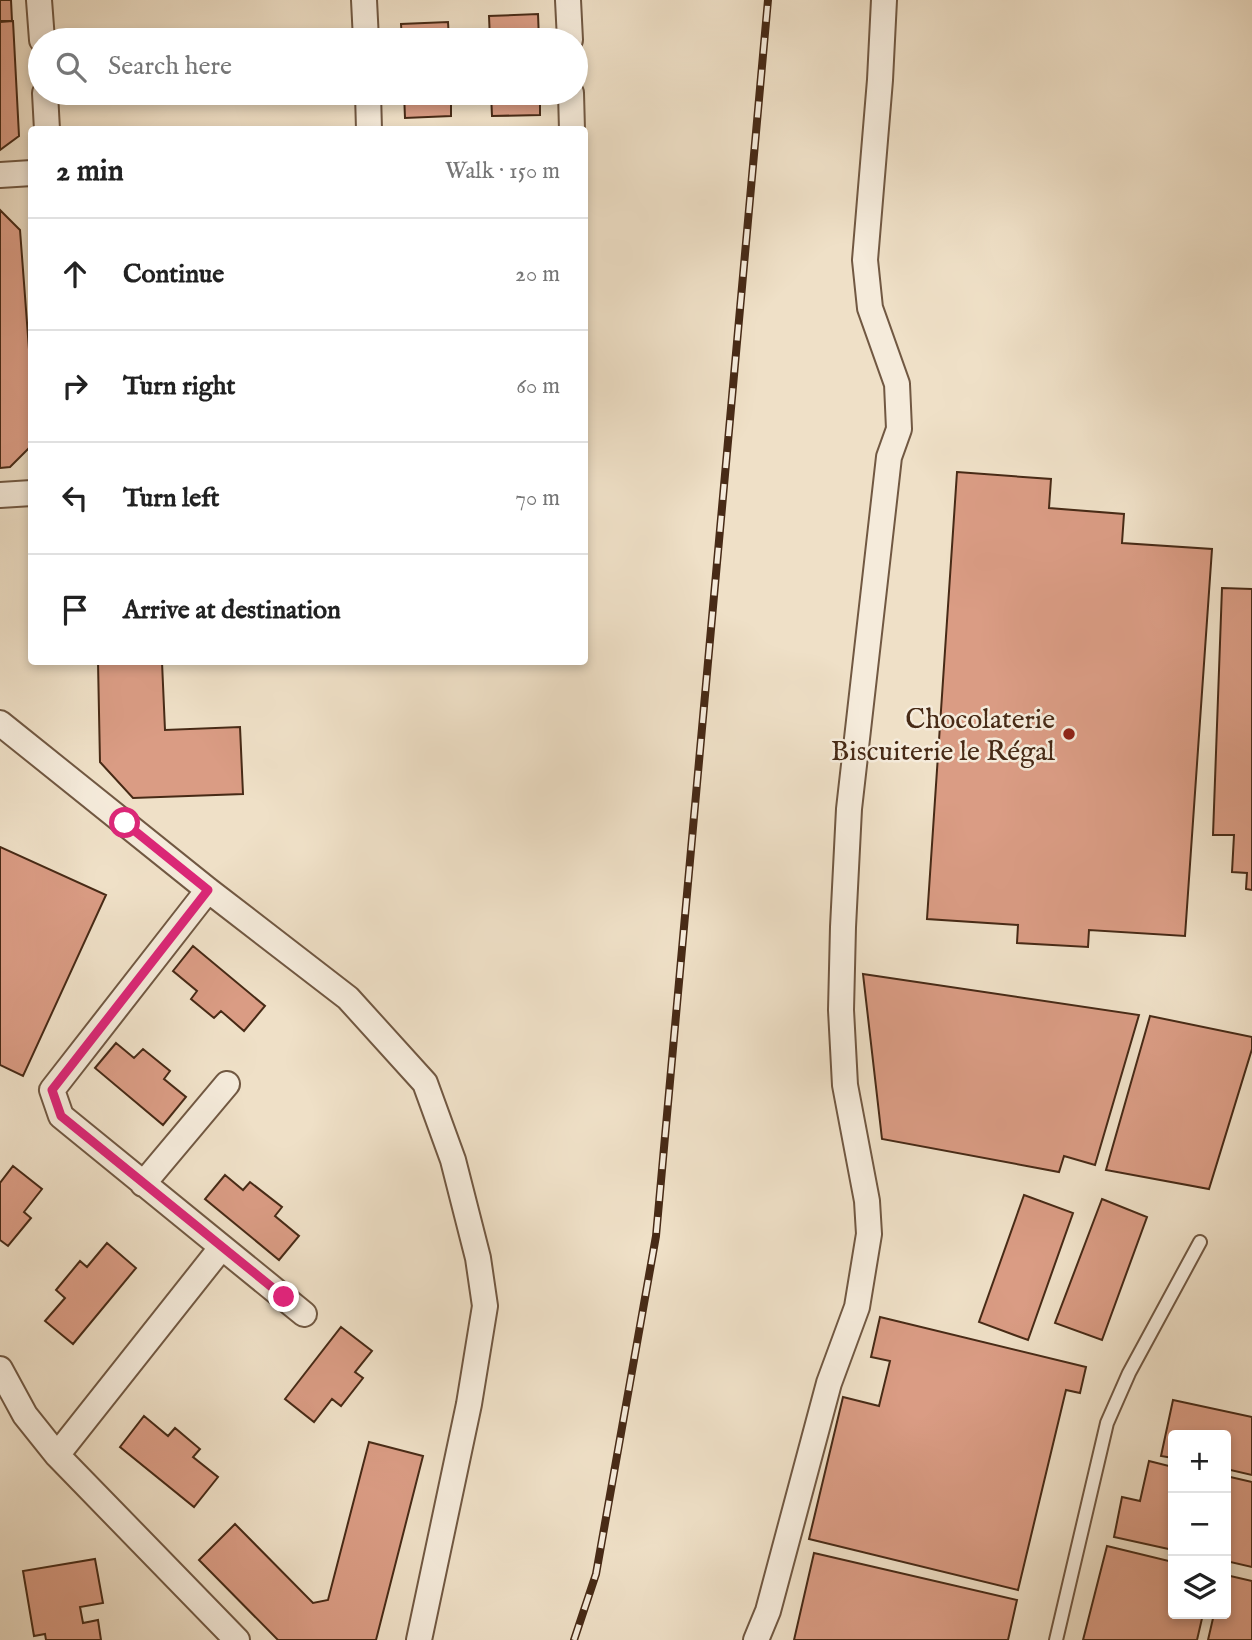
<!DOCTYPE html>
<html lang="en">
<head>
<meta charset="utf-8">
<style>
  :root { --surface:#fff; --page:#f6f6f6; --text:#222; --muted:#767676; --line:#e0e0e0 }
  body { margin:0; font-family:"IM FELL English",serif; background:var(--page); color:var(--text) }
  .controls { position:absolute; right:21px; bottom:21px; display:grid; overflow:hidden; border-radius:7px; box-shadow:0 4px 10px #0003 }
  .controls button { width:63px; height:63px; display:grid; place-items:center; padding:0; border:0; border-bottom:2px solid var(--line); background:var(--surface); color:var(--text); font:35px sans-serif }
  .stop { position:absolute; width:21px; height:21px; margin:-16px; border:5px solid #db2777; border-radius:50%; background:#fff }
  .stop.end { background:#db2777; border-color:#fff; box-shadow:0 2px 7px #0008 }
  .list { margin:0; padding:0; list-style:none }
  h2 { display:flex; justify-content:space-between; align-items:center; height:91px; margin:0; padding:0 28px; font-size:30px }
  h2 small { font-size:23px; font-weight:400; color:var(--muted) }
  .list li { display:grid; grid-template-columns:46px 1fr auto; gap:21px; align-items:center; box-sizing:border-box; height:112px; padding:0 28px; border-top:2px solid var(--line) }
  .list b { display:block; font-size:26px; white-space:nowrap }
  .list em { font-size:23px; font-style:normal; color:var(--muted) }
  .icon { flex:none; width:38px; height:38px; fill:none; stroke:currentColor; stroke-width:2; stroke-linecap:round; stroke-linejoin:round }
  .map { position:relative; flex:none; width:1252px; height:1640px; overflow:hidden }
  .search { position:absolute; background:var(--surface); box-shadow:0 4px 10px #0003; left:28px; top:28px; width:560px; height:77px; display:flex; align-items:center; gap:18px; box-sizing:border-box; padding:0 24px; border-radius:38px; color:var(--muted); font-size:26px }
  .panel { position:absolute; background:var(--surface); box-shadow:0 4px 10px #0003; left:28px; top:126px; width:560px; height:539px; border-radius:7px }
  .map>svg:first-child { display:block }
  .building { fill:#da9c84; stroke:#472a16; stroke-width:2 }
  .lines { fill:none; stroke-linecap:round; stroke-linejoin:round }
  .service-casing { stroke:#715842; stroke-width:16 }
  .minor-casing { stroke:#715842; stroke-width:28 }
  .service { stroke:#f5ebdb; stroke-width:12 }
  .minor { stroke:#f5ebdb; stroke-width:24 }
  .rail-casing { stroke:#472a16; stroke-width:8 }
  .rail { stroke:#f5ebdb; stroke-width:5; stroke-dasharray:16; stroke-linecap:butt }
  .route { stroke:#db2777; stroke-width:9 }
  .poi-dot { fill:#8f2418; stroke:#f5ebdb; stroke-width:2.5 }
  .labels { text-anchor:middle; stroke-width:5; stroke-linejoin:round; paint-order:stroke }
  .poi-label { font-size:28px; fill:#472a16; stroke:#f5ebdb; text-anchor:end }
</style>
</head>
<body>
<div class="map">
<svg width="1252" height="1640" viewBox="0 0 1252 1640">
  <rect width="100%" height="100%" fill="#efe0c7"/>
  <filter id="stains"><feTurbulence type="fractalNoise" baseFrequency=".00286" numOctaves="4"/><feColorMatrix values="0 0 0 0 .2 0 0 0 0 .09 0 0 0 0 .02 0 0 0 .5 -.17"/></filter>
  <radialGradient id="worn" r=".72"><stop offset=".6" stop-color="#630" stop-opacity="0"/><stop offset="1" stop-color="#630" stop-opacity=".3"/></radialGradient>
  <!-- building -->
  <path class="building" d="M0 0H11L12 21 0 22Z
    M538 14 539 40H490L489 16Z
    M0 21H13L19 136 0 150Z
    M448 22 449 40H402L401 24Z
    M404 93H451V116L405 118Z
    M491 93H540V115L492 116Z
    M0 210 20 230 32 389V445L10 467 0 468Z
    M957 472 1051 479 1049 508 1124 514 1122 543 1212 549 1185 936 1089 930 1088 947 1017 943 1018 925 927 919Z
    M1222 588 1252 589V890L1246 889 1247 873 1232 872 1234 835H1213Z
    M98 662H162L165 730 240 727 243 794 133 798 100 762Z
    M0 847 106 895 23 1076 0 1065Z
    M193 946 265 1006 244 1031 221 1011 214 1018 191 999 197 991 173 971Z
    M863 974 1139 1015 1095 1165 1064 1156 1059 1172 882 1139Z
    M1150 1016 1252 1037V1049L1209 1189 1106 1170Z
    M116 1043 134 1058 143 1049 170 1071 164 1079 186 1097 163 1125 95 1068Z
    M13 1166 42 1189 24 1212 31 1218 8 1246 0 1240V1183Z
    M225 1175 243 1190 250 1182 282 1207 275 1216 299 1236 279 1260 205 1199Z
    M1024 1195 1073 1213 1028 1340 979 1322Z
    M1102 1199 1147 1217 1102 1340 1055 1323Z
    M107 1243 136 1268 73 1344 45 1321 65 1298 56 1290 80 1261 87 1267Z
    M880 1317 1086 1367 1080 1393 1066 1390 1018 1590 809 1539 843 1397 879 1406 890 1361 871 1357Z
    M341 1327 372 1351 355 1372 363 1378 341 1406 332 1399 314 1422 285 1399Z
    M1173 1400 1252 1417V1475L1226 1469V1435H1173V1458L1161 1456Z
    M144 1416 168 1436 175 1428 200 1449 193 1457 218 1477 194 1507 120 1447Z
    M369 1442 423 1456 376 1640H278L199 1560 235 1524 313 1603 328 1600Z
    M1149 1461 1173 1467V1550L1114 1537 1122 1497 1140 1501Z
    M1226 1476 1252 1482V1567L1226 1561Z
    M1107 1546 1173 1562V1614H1203L1197 1640H1083Z
    M814 1553 1017 1600 1008 1640H794Z
    M95 1559 103 1603 80 1607 83 1623 98 1620 101 1640H46L45 1634 34 1636 23 1571Z
    M1226 1575 1252 1581V1640H1208L1214 1614H1226Z"/>
  <g class="lines">
    <defs>
      <path id="service" d="M1056 1640 1107 1423 1129 1373 1200 1242"/>
      <path id="minor" d="M39 0 42 40
        M364 0 366 40
        M568 0 570 40
        M45 93 47 130
        M368 93 369 130
        M571 93 572 130
        M0 175 32 173
        M0 495 32 493
        M0 723 208 890 348 998 425 1083 453 1160 478 1258 485 1306 469 1404 419 1640
        M208 890 52 1090 61 1116 304 1314
        M143 1184 227 1084
        M0 1369 25 1415 57 1455 237 1640
        M57 1455 221 1248
        M756 1640 768 1611 829 1383 857 1307 869 1234 867 1201 845 1085 841 1010 843 927 849 809 889 457 899 429 897 384 870 308 865 260 880 80 884 0"/>
    </defs>
    <!-- service casing -->
    <use href="#service" class="service-casing"/>
    <!-- minor casing -->
    <use href="#minor" class="minor-casing"/>
    <!-- service -->
    <use href="#service" class="service"/>
    <!-- minor -->
    <use href="#minor" class="minor"/>
    <defs>
      <path id="rail" d="M574 1640 596 1574 656 1236 768 0"/>
    </defs>
    <!-- rail casing -->
    <use href="#rail" class="rail-casing"/>
    <!-- rail -->
    <use href="#rail" class="rail"/>
  </g>
  <g class="lines">
    <!-- route -->
    <path class="route" d="M125 823 208 890 52 1090 61 1116 284 1297"/>
  </g>
  <!-- markers -->
  <circle class="poi-dot" cx="1069" cy="734" r="7"/>
  <g class="labels">
    <!-- poi labels -->
    <g class="poi-label">
      <text x="1055" y="728">Chocolaterie<tspan x="1055" dy="32">Biscuiterie le Régal</tspan></text>
    </g>
  </g>
  <rect width="100%" height="100%" filter="url(#stains)"/>
  <rect width="100%" height="100%" fill="url(#worn)"/>
</svg>
<div class="controls">
<button>+</button>
<button>−</button>
<button><svg class="icon" aria-label="layers" viewBox="0 0 24 24"><path d="M12 4l9 5-9 5-9-5zM3 14l9 5 9-5"/></svg></button>
</div>
<div class="stop" style="left:125px;top:823px"></div>
<div class="stop end" style="left:284px;top:1297px"></div>
<div class="search"><svg class="icon" aria-label="search" viewBox="0 0 24 24"><circle cx="10" cy="10" r="6"/><path d="M15 15l6 6"/></svg>Search here</div>
<section class="panel">
<h2>2 min<small>Walk · 150 m</small></h2>
<ul class="list">
<li><svg class="icon" aria-label="ahead" viewBox="0 0 24 24"><path d="M12 20V5M6 11l6-6 6 6"/></svg><div><b>Continue</b></div><em>20 m</em></li>
<li><svg class="icon" aria-label="right" viewBox="0 0 24 24"><path d="M7 20v-9h11M14 6l5 5-5 5"/></svg><div><b>Turn right</b></div><em>60 m</em></li>
<li><svg class="icon" aria-label="left" viewBox="0 0 24 24"><path d="M17 20v-9H6M10 6l-5 5 5 5"/></svg><div><b>Turn left</b></div><em>70 m</em></li>
<li><svg class="icon" aria-label="arrive" viewBox="0 0 24 24"><path d="M6 21V4h12l-3 4 3 4H6"/></svg><div><b>Arrive at destination</b></div></li>
</ul>
</section>
</div>
</body>
</html>
